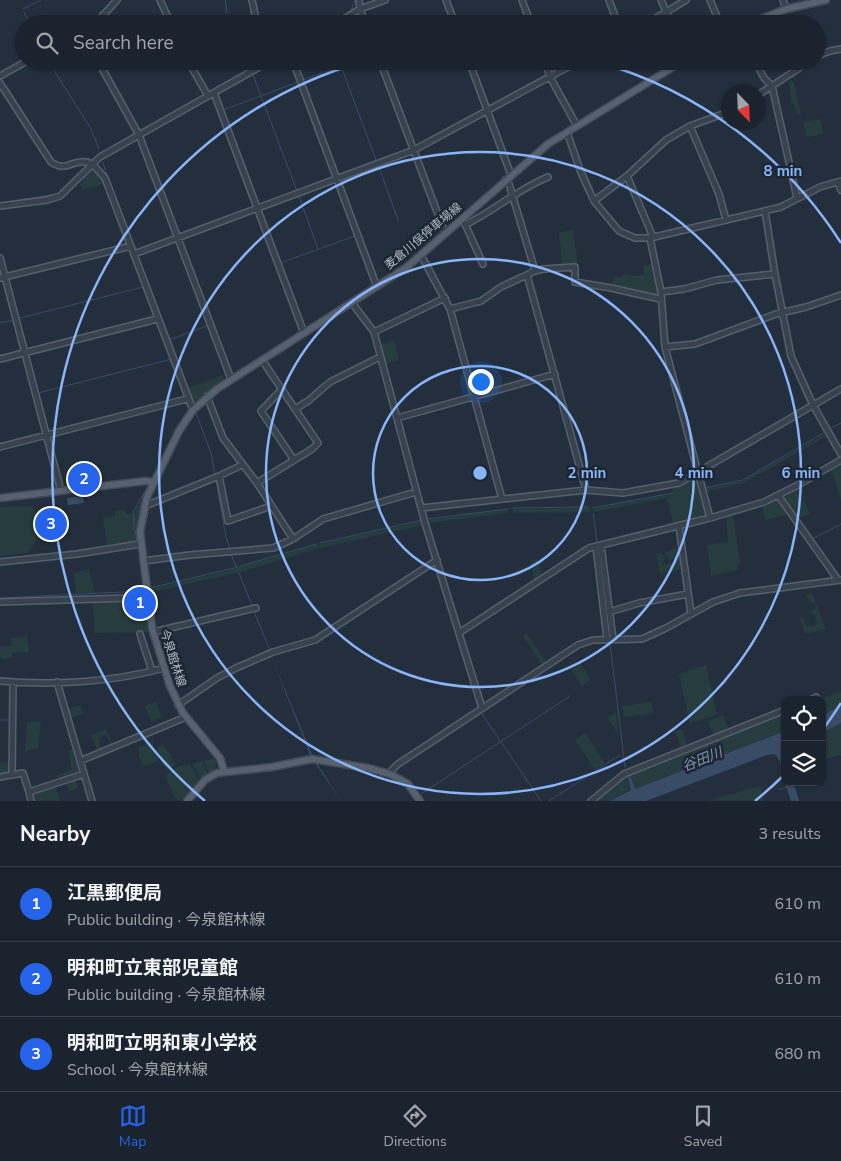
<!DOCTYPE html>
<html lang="en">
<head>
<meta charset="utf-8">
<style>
  :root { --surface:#1b232e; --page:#242b36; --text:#f1f3f6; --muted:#a0a4aa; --line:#39404a; --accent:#2563eb }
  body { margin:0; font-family:"Nunito Sans","Noto Sans JP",sans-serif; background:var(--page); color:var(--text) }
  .controls { position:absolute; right:15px; bottom:15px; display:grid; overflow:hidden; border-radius:10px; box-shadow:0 1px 4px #0004 }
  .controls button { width:45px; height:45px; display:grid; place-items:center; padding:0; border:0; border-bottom:1px solid var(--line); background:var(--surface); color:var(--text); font:25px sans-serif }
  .compass { position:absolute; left:721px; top:85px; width:45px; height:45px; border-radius:50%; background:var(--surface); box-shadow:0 1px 4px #0004; rotate:157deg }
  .you { position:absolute; left:480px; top:381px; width:18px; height:18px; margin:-12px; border:4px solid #fff; border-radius:50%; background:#1a73e8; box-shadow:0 0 0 8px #1a73e833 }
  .badge { display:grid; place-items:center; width:32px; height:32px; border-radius:50%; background:var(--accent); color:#fff; font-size:16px; font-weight:700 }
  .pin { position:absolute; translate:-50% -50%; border:2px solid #fff; box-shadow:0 1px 5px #0006 }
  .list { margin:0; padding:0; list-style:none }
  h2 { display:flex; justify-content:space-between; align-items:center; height:65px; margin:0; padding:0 20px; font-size:21px }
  h2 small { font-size:16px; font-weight:400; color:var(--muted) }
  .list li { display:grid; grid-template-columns:32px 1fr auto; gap:15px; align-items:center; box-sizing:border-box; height:75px; padding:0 20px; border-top:1px solid var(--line) }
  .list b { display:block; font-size:19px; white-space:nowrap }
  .list p { margin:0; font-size:16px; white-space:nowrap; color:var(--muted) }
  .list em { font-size:16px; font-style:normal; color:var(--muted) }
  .icon { flex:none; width:28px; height:28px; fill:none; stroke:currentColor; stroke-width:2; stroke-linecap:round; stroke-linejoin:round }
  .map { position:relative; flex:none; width:841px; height:801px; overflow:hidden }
  .search { position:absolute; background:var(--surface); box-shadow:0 1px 4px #0004; left:15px; right:15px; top:15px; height:55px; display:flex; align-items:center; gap:12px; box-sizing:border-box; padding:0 18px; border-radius:28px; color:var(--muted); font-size:19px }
  .sheet { height:290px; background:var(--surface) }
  nav { display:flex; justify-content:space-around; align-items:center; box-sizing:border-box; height:70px; border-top:1px solid var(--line); background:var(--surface); font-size:14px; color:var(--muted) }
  nav a { display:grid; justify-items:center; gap:2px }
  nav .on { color:var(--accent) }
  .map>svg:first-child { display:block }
  .green { fill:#263c3f }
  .water { fill:#394c67 }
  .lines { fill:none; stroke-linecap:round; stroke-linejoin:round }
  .stream { stroke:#394c67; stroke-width:1 }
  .river { stroke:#394c67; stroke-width:8 }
  .minor-casing { stroke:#565f6c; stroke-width:8 }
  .major-casing { stroke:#414a57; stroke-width:9 }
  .minor { stroke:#38414e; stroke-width:5 }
  .major { stroke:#56606e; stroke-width:6 }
  .ring { fill:none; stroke:#8ab4f8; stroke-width:2.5 }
  .labels { text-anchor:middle; stroke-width:5; stroke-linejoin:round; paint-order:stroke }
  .street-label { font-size:12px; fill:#b4bcc9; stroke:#1d2633 }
  .water-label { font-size:14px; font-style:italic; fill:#7c92b1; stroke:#1d2633 }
  .centre { fill:#8ab4f8; stroke:#1d2633; stroke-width:2.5 }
  .ring-label { font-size:15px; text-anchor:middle; font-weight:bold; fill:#8ab4f8; stroke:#1d2633; stroke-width:5; stroke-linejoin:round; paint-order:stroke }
</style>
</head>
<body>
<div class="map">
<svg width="841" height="801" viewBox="0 0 841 801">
  <rect width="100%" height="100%" fill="#242f3e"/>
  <!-- green -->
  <path class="green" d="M790 79 794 83 801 114 798 115C792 103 788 93 790 79Z
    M820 119 824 134 807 137 803 122Z
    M92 170 100 177 104 184 82 190 80 184Z
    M573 230 578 265 562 266 559 232Z
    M648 244H650L659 295 613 285V277H621L625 274 636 276 644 275 643 266 652 264Z
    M394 340 399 360 384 364 379 345Z
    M222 375 224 380 194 403 188 388Z
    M825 434 827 436 744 483 705 492 704 489 743 481Z
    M840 463 841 464V499L831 468Z
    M696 478 706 516 673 524 667 498 594 512V508L673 494 672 486H679Z
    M798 487 810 514 797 518 781 496Z
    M144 497 138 523 137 542 107 547 103 518 115 516V511L124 510 127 514H132L133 526 137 541C134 518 130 516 144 497Z
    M774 499 777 500 787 515 765 520 762 505Z
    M31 506 35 511 36 541 28 553 0 556V507Z
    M590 508 591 512 513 513V509Z
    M508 509V513L429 523 428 520Z
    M733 514 740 563 737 564 738 570 711 576 707 545 728 542 726 517Z
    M423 521 424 525 316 549 238 573 150 592 149 587 153 585 154 588 232 570 241 566 336 540Z
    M674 548H680L682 569 660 573 656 553C661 553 663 554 666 559L661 562 663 565 674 563 673 559 670 560 664 554Z
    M539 559 541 576 534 581 531 560Z
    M89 569 95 593H76L74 573Z
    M812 593 826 629 805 634 800 619 803 618 806 626 810 625 811 627 817 624 814 613H811V611L816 609 814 603H811L808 598 805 596Z
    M128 600V608H145L149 632 94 633 93 601Z
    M527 634 546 662 542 665 523 636Z
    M27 636 29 652 12 653V658L3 659 0 657V647L11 646 12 649 11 638Z
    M580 663 591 680 582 686 571 669Z
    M706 665 717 715 690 723 679 674Z
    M841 691V706L822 715V700H819Z
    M156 702 162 717 151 722 145 706Z
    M651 702 654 713 624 717 622 706Z
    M80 705 83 714 71 717 68 709Z
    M616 712 618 733 607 718Z
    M785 714V731L635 789 630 775Z
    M723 715 728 728 713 734 708 721Z
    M41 721 38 748 25 751 27 722Z
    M841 723V755L822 760V733Z
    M106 729 113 746 112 747 106 734 99 739 101 750 98 752 91 735Z
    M682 729 687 744 681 747 675 731Z
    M585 733 605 763 595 770 575 740Z
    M153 741V748L159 760 144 767 139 756V747Z
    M163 745 172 756 171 757 176 765 169 770 164 767 156 751 159 746Z
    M74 749 81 773 58 781 57 775 72 769 68 751Z
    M214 758 217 762 214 770 209 773 204 761Z
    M202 761 208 774 200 779 192 764Z
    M0 762H10L9 773 0 774Z
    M190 764 199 780 182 801H179L174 796 165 775 179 766Z
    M628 776 631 789 610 801H593L615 782Z
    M76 779 78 788 69 792 66 782Z
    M55 786 60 801H33L31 796 32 793Z
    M760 786 764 801H708L711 800Z"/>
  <!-- water -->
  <path class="water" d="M83 496 84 503 68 505 67 498Z
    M271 656 313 757 341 801 311 757Z
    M841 706V723L822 733V715Z
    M785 731V772H782L780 761 775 754 767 755 646 801H610L631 790 628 776 630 775 635 789Z"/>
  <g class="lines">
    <!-- stream -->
    <path class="stream" d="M225 0 227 12
      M23 9 41 0
      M24 12 30 24
      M330 24 351 11 355 0
      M341 24 352 18
      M48 61 90 127 99 149
      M253 75 297 191
      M303 80 341 66 376 160
      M208 93 264 61
      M216 95 276 61
      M223 110 298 82
      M230 127 258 204
      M140 131 203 96
      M142 137 212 97
      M143 139 159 182
      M106 157 138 139
      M92 160 99 154 135 134
      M103 162 105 170
      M379 167 398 220
      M106 172 121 213
      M299 196 318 249
      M0 203 57 194 87 165
      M122 215 136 251
      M280 263 355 236
      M8 279 27 350 28 349
      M345 301 346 302
      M20 318 143 287
      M0 323 14 320
      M169 340 207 326
      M0 356 21 350
      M38 393 172 359
      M196 413 211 453 215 476
      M829 429 841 423
      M216 480 226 537 230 549
      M704 488 743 480 825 432
      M512 508 588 507
      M592 508 673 493
      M593 513 597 542
      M427 519 508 509
      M137 540 134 527 133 512 148 486
      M812 540V539L841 524
      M320 543 422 520
      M231 554 237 569
      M240 566 317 544
      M235 567H238
      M832 567 839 576
      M239 573 253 608
      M841 584V585
      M154 587 234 568
      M0 598 143 591
      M254 612 270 650
      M610 643 625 767
      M482 714 541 801
      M0 720H9
      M779 790 790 786
      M421 794 570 696
      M549 801 620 755"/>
    <!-- river -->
    <path class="river" d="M789 782 795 801"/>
    <defs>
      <path id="minor" d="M160 0 171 24
        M252 0 257 24
        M359 0 360 9 366 24
        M446 0 455 24
        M522 0 531 24
        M609 0 618 24
        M661 0 672 24
        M710 0 720 24
        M783 0 786 9
        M95 24 117 0
        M336 24 360 9 385 0
        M646 24 686 0
        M817 56 830 51 841 49
        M98 61 139 135 231 379
        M188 61 208 96
        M293 61 377 287
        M380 61 445 233
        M469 61 511 175
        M545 61 550 77 577 126
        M755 61 764 78 772 86 797 198
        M0 76 27 61
        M0 83 51 162C67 173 72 159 86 162 94 163 100 173 105 178L193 410
        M214 93 304 333
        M758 95 810 61
        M690 126 719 194 726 220
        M567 132 580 170 594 201 619 231 635 238H650L781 207 820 187 841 181
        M627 176 653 237
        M838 182 841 190
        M594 201 627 176 666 140 690 126 728 112
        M0 206 47 200 60 196 100 157 270 61
        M765 211 775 274 791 356 813 405 841 454
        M465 224 483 264
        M465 225C494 211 518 189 548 177
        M650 238 661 292 665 347 710 518
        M134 254 414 150 579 61
        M421 255 450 309 502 499
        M0 258 61 491
        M535 271 543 269 575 267V282L611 288 660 299
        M527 275 586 490
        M0 278 131 246
        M661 292 684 289 717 280 775 274
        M352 303 374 332 425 523 482 708
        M450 309 481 301 501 287 535 271 509 184 505 180
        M374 332 445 298
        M665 347 695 344 776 314 806 307 841 295
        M0 359 157 319
        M282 389 261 411 294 460
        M207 396 223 438 257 483 293 539
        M295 409 308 401 330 382 380 357
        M397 418 555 374
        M0 447 187 399
        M219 476 228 521 271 506
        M257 483 312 449 318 443 262 360
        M778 495 838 580
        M145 506 219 476 242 465
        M421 508 586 490 623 493 679 483 841 389
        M679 526 691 614
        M601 545 613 639
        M596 546 607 639
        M143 561 190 555 273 548 293 539 323 519 416 492
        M0 562 77 554 140 544
        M0 602 129 598 147 595
        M609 612 639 603 688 594
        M153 632 256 608
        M459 633 589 548 710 518 764 502 796 486 841 460
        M140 634 152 671
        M0 681C51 686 114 682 164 668
        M57 682 92 801
        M810 700 816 697
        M178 705 217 678 236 668 273 652 315 640 437 560
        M80 761 186 717
        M390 774 391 771 398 764 578 645 593 640 642 639 666 628 713 602 740 593 841 580
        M12 775 13 683
        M0 777 23 773 29 792 84 774
        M29 792 31 801
        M591 801 624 774 785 710"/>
      <path id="major" d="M749 24 786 9 826 0
        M0 498 145 481 153 482
        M224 771 220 758 183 713 170 686 152 628 140 532 147 497 179 431 193 410 217 389 407 267 548 144 683 61
        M187 801 205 780 217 773 272 767 312 759 368 768 390 774 408 784 420 801"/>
    </defs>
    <!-- minor casing -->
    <use href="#minor" class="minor-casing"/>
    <!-- major casing -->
    <use href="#major" class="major-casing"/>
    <!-- minor -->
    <use href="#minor" class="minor"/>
    <!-- major -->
    <use href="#major" class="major"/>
  </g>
  <!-- distance rings -->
  <g class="ring">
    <circle cx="480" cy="473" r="107"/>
    <circle cx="480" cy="473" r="214"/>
    <circle cx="480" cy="473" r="321"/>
    <path d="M841 703A428 428 0 0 1 824 728M783 776A428 428 0 0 1 755 801M205 801A428 428 0 0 1 362 62M598 62A428 428 0 0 1 841 243"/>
  </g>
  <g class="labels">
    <!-- street labels -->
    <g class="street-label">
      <text transform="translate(423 236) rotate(-40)" y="4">麦倉川俣停車場線</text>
      <text transform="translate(173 658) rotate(72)" y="4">今泉館林線</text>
    </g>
    <!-- water labels -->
    <g class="water-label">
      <text transform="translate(702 759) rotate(-22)" y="5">谷田川</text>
    </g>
  </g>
  <circle cx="480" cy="473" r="8" class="centre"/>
  <g class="ring-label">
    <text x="783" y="176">8 min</text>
    <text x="587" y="478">2 min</text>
    <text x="694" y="478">4 min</text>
    <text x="801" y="478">6 min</text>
  </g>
</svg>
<div class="controls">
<button><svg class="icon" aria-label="locate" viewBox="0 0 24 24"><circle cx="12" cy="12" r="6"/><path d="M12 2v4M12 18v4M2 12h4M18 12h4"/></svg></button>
<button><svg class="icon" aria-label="layers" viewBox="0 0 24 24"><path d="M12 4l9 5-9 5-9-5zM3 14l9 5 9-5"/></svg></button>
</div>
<svg class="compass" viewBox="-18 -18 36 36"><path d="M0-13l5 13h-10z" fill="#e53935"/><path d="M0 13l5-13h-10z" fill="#a0a4aa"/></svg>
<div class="you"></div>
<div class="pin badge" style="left:140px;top:603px">1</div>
<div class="pin badge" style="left:84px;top:479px">2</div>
<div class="pin badge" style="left:51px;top:524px">3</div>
<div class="search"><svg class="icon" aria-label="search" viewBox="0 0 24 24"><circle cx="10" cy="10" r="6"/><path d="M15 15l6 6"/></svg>Search here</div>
</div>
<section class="sheet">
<h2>Nearby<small>3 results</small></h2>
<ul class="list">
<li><span class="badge">1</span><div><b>江黒郵便局</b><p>Public building · 今泉館林線</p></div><em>610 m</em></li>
<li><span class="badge">2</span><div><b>明和町立東部児童館</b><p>Public building · 今泉館林線</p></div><em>610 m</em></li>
<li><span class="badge">3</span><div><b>明和町立明和東小学校</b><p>School · 今泉館林線</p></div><em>680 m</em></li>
</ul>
</section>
<nav>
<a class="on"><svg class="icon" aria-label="map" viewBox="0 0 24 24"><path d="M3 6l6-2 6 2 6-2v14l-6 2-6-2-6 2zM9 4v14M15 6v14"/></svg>Map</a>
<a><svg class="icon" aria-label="directions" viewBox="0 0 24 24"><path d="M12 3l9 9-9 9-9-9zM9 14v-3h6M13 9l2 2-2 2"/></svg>Directions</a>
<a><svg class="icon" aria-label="saved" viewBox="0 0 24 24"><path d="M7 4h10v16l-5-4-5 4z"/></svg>Saved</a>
</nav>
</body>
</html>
